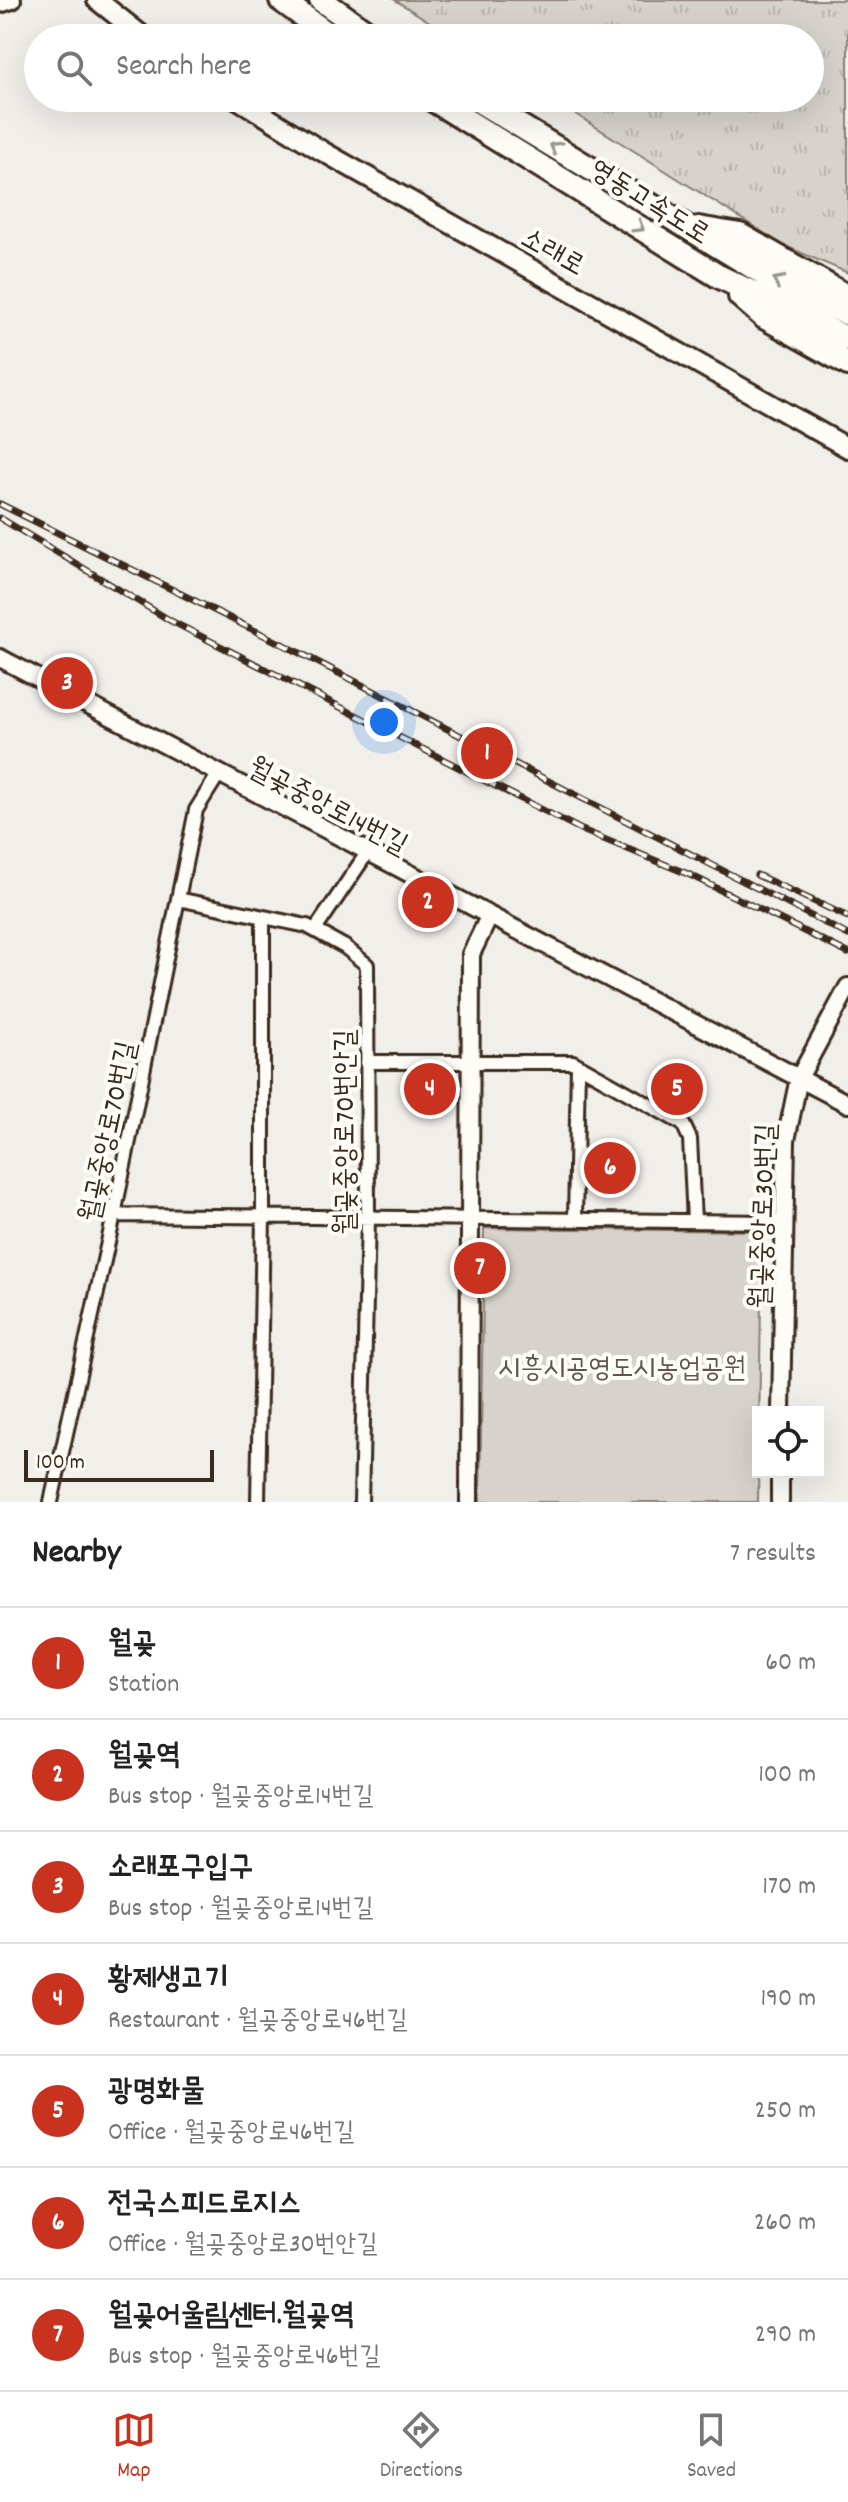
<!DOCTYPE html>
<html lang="en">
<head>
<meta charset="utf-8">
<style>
  :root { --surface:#fff; --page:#f6f6f6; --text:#222; --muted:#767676; --line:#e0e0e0; --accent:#c8321e }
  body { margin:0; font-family:Dekko,"Poor Story",sans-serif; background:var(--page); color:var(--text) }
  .controls { position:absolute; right:24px; bottom:24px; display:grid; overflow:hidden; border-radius:0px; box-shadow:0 8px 32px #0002 }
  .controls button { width:72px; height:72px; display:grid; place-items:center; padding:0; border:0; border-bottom:2px solid var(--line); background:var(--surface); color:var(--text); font:40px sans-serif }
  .scale { position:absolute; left:24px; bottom:20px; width:190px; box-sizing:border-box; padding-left:8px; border:4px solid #3b2a1e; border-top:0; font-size:22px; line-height:28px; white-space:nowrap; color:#3b2a1e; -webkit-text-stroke:6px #fdfcf7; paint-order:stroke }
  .you { position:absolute; left:384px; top:722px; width:28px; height:28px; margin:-20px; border:6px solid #fff; border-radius:50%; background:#1a73e8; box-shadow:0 0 0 12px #1a73e833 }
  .badge { display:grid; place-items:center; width:52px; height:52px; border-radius:50%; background:var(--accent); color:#fff; font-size:26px; font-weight:700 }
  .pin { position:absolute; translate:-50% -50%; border:4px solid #fff; box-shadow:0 2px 8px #0006 }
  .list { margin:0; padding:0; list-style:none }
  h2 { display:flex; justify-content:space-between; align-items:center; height:104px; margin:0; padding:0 32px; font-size:34px }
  h2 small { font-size:26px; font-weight:400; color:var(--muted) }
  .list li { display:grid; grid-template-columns:52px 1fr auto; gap:24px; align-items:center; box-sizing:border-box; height:112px; padding:0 32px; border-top:2px solid var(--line) }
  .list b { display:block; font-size:30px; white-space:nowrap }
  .list p { margin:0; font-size:26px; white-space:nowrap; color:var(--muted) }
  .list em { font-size:26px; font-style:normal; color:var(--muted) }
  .icon { flex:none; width:44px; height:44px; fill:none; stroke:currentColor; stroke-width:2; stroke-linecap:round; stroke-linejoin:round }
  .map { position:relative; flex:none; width:848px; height:1502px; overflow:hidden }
  .search { position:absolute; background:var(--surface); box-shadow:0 8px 32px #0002; left:24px; right:24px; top:24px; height:88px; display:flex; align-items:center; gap:20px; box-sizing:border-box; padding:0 28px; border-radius:44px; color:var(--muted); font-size:30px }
  .sheet { height:888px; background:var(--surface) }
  nav { display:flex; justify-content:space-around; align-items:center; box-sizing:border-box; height:112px; border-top:2px solid var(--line); background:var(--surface); font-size:22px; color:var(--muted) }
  nav a { display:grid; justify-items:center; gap:4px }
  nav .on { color:var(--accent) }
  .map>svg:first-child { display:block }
  .grass { fill:url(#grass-tufts); stroke:#897e75; stroke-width:2 }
  .green { fill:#d7d2cc; stroke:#897e75; stroke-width:2 }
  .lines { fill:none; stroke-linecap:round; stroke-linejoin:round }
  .street-casing { stroke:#3b2a1e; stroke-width:18 }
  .secondary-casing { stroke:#3b2a1e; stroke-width:22 }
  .primary-casing { stroke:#3b2a1e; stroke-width:24 }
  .highway-casing { stroke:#3b2a1e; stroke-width:28 }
  .street { stroke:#fdfcf7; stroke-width:12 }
  .secondary { stroke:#fdfcf7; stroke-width:16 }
  .primary { stroke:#fdfcf7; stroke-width:18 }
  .highway { stroke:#fdfcf7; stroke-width:22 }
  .rail-casing { stroke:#3b2a1e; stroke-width:7 }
  .rail { stroke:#fdfcf7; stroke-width:4; stroke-dasharray:12; stroke-linecap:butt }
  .oneway { stroke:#9c938a }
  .labels { text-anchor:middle; stroke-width:8; stroke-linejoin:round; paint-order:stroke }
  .street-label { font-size:28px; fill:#3b2a1e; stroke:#fdfcf7 }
  .park-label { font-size:28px; fill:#62544a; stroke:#fdfcf7 }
</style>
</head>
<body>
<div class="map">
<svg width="848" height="1502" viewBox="0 0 848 1502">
  <defs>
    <pattern id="grass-tufts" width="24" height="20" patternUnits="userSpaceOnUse" patternTransform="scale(2)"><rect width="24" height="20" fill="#d7d2cc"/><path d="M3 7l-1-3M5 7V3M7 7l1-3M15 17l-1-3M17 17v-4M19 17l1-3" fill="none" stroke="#b9b4af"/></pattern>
  </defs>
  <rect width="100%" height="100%" fill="#f1efea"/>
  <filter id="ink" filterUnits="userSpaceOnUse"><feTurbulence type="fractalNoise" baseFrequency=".0125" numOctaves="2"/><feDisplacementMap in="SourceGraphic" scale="16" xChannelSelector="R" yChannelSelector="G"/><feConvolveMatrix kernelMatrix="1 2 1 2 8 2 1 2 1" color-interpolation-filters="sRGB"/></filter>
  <g filter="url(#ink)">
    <!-- grass -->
    <path class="grass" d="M395 0H848V273L783 245 550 98H810V38H455Z"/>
    <!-- green -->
    <path class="green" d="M484 1228 762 1231 758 1502H480Z"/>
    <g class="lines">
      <defs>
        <path id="street" d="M178 899 307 926 345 947 367 965 368 1218 361 1502
          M315 930 367 853
          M367 1062H573L683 1124 690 1139 694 1221
          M114 1215 784 1222
          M575 1219 578 1065
          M51 1502 114 1215 196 810 218 775
          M258 1502 263 1217V918"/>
        <path id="secondary" d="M0 4 12 0
          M0 658 848 1104
          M781 1412 786 1140 799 1078 848 987
          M469 1502 471 954 489 917
          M780 1502V1472"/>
        <path id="primary" d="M97 0 145 38
          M236 98 322 151 848 448"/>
        <path id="highway" d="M281 0 333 38
          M321 0 375 38
          M430 98 718 276 848 339
          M474 98 779 283 848 314
          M698 228 740 235 848 297
          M740 296 764 317 848 364"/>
      </defs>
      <!-- street casing -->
      <use href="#street" class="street-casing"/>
      <!-- secondary casing -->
      <use href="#secondary" class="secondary-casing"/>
      <!-- primary casing -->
      <use href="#primary" class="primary-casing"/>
      <!-- highway casing -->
      <use href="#highway" class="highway-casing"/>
      <!-- street -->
      <use href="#street" class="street"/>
      <!-- secondary -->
      <use href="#secondary" class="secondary"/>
      <!-- primary -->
      <use href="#primary" class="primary"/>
      <!-- highway -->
      <use href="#highway" class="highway"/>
      <defs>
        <path id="rail" d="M0 504 294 650 848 935
          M0 518 171 621 582 830 688 874 848 953
          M757 875 848 917"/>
      </defs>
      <!-- rail casing -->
      <use href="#rail" class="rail-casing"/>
      <!-- rail -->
      <use href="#rail" class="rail"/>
    </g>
    <!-- one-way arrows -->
    <defs><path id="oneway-chevron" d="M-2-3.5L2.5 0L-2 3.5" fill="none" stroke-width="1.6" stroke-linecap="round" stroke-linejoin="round" transform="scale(2)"/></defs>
    <g class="oneway">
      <use href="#oneway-chevron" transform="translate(555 147) rotate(-149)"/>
      <use href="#oneway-chevron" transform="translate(639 227) rotate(32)"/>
      <use href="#oneway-chevron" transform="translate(778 281) rotate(-152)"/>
    </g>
  </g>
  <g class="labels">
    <!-- street labels -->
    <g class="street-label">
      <text transform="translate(651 200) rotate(32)" y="10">영동고속도로</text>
      <text transform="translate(554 250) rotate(29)" y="10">소래로</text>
      <text transform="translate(329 804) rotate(28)" y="10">월곶중앙로14번길</text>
      <text transform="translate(106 1131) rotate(-78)" y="10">월곶중앙로70번길</text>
      <text transform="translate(343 1132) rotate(-90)" y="10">월곶중앙로70번안길</text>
      <text transform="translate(761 1216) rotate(-88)" y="10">월곶중앙로30번길</text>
    </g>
    <!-- park labels -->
    <g class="park-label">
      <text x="622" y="1376">시흥시공영도시농업공원</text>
    </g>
  </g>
</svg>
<div class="controls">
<button><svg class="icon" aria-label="locate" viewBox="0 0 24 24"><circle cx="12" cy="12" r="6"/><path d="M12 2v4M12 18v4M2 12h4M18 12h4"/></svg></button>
</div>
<div class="scale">100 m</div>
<div class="you"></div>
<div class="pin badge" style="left:487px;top:753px">1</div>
<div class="pin badge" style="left:428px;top:902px">2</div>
<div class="pin badge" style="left:67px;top:683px">3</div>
<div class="pin badge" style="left:430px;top:1089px">4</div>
<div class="pin badge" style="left:677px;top:1089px">5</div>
<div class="pin badge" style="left:610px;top:1168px">6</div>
<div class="pin badge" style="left:480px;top:1268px">7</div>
<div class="search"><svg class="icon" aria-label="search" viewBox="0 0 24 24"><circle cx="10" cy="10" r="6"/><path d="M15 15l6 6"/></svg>Search here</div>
</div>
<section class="sheet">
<h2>Nearby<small>7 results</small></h2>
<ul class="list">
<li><span class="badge">1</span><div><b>월곶</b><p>Station</p></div><em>60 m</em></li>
<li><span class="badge">2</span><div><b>월곶역</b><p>Bus stop · 월곶중앙로14번길</p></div><em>100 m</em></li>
<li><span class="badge">3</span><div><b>소래포구입구</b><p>Bus stop · 월곶중앙로14번길</p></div><em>170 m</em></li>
<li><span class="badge">4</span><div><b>황제생고기</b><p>Restaurant · 월곶중앙로46번길</p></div><em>190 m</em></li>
<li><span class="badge">5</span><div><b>광명화물</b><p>Office · 월곶중앙로46번길</p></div><em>250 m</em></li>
<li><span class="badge">6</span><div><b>전국스피드로지스</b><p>Office · 월곶중앙로30번안길</p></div><em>260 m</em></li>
<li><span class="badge">7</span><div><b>월곶어울림센터.월곶역</b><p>Bus stop · 월곶중앙로46번길</p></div><em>290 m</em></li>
</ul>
</section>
<nav>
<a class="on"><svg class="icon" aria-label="map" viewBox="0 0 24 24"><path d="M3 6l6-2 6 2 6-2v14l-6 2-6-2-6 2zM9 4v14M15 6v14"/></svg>Map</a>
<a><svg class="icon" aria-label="directions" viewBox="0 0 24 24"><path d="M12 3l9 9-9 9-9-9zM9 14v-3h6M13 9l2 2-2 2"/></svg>Directions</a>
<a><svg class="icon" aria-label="saved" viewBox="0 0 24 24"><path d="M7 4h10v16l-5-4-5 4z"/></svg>Saved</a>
</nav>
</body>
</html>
